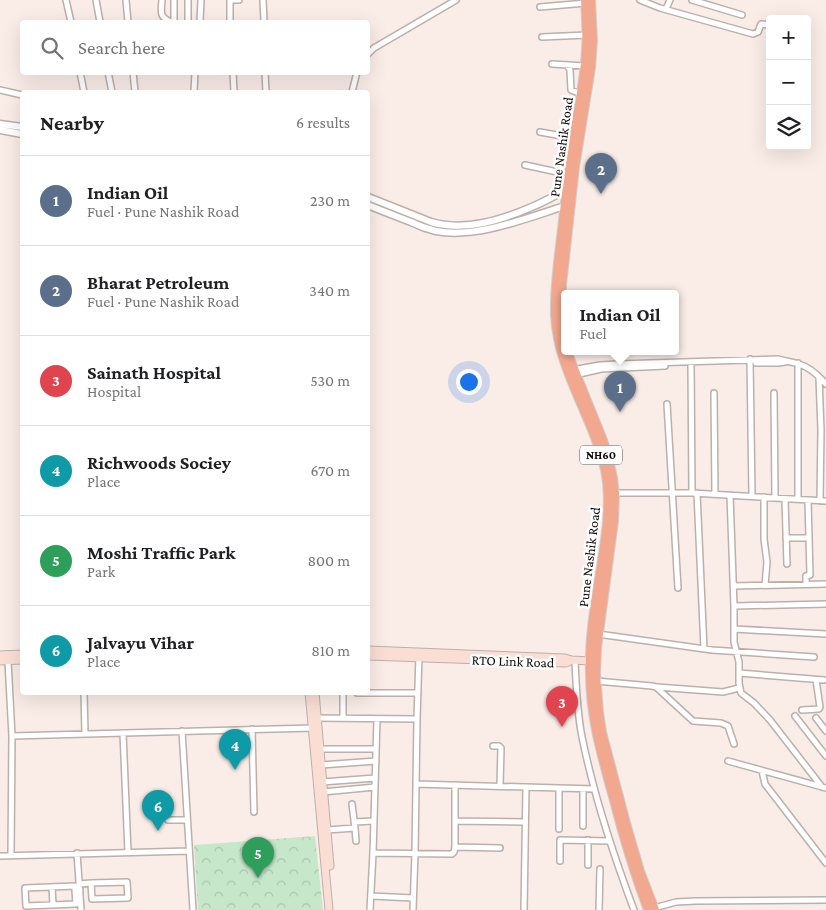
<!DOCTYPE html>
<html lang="en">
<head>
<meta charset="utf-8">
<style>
  :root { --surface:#fff; --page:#f6f6f6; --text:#202124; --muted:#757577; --line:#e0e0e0; --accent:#0b8043 }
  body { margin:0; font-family:"Crimson Pro",serif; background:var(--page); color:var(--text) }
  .controls { position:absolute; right:15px; top:15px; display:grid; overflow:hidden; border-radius:5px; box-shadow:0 5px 20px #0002 }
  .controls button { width:45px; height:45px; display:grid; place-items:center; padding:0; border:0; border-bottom:1px solid var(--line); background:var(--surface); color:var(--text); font:25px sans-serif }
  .you { position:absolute; left:468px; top:381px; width:18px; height:18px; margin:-12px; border:4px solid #fff; border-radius:50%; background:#1a73e8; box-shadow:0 0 0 8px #1a73e833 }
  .badge { display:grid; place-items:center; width:32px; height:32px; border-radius:50%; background:var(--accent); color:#fff; font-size:16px; font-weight:700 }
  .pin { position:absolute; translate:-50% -41px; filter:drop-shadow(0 1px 2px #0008) }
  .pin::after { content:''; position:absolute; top:26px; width:18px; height:15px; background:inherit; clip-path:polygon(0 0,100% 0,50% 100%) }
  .popup { position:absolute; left:561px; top:290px; width:118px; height:65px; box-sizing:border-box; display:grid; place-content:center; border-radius:5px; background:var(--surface); filter:drop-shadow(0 1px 4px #0005); font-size:16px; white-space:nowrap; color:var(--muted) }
  .popup b { font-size:19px; color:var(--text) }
  .popup::after { content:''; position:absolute; left:50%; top:100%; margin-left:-10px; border:10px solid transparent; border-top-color:var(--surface) }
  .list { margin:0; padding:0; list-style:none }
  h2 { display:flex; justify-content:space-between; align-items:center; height:65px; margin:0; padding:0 20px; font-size:21px }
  h2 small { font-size:16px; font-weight:400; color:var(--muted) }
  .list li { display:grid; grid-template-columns:32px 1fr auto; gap:15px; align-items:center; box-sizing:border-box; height:90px; padding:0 20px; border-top:1px solid var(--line) }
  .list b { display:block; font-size:19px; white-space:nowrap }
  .list p { margin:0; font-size:16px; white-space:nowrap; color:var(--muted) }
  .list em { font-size:16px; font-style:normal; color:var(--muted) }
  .icon { flex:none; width:28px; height:28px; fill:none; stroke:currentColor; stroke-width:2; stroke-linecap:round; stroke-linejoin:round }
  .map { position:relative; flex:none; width:826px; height:910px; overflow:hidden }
  .search { position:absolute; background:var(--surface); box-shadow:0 5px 20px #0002; left:20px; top:20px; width:350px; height:55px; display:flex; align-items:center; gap:12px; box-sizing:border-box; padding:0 18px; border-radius:5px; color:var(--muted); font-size:19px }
  .panel { position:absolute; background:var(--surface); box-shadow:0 5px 20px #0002; left:20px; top:90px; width:350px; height:605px; border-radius:5px }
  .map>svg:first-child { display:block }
  .forest { fill:url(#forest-crowns) }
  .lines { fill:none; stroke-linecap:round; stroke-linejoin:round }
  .minor-casing { stroke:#bbb0ab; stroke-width:8 }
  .tertiary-casing { stroke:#bbb0ab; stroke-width:9 }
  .secondary-casing { stroke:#bbb0ab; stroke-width:9 }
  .trunk-casing { stroke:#cfcece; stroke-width:10 }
  .minor { stroke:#fff; stroke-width:5 }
  .tertiary { stroke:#fff; stroke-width:6 }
  .secondary { stroke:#faded4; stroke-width:7 }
  .trunk { stroke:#f2a88e; stroke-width:8 }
  .labels { text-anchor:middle; stroke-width:5; stroke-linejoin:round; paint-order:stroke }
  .shield { fill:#fdfdfd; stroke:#565452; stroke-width:1 }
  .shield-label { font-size:12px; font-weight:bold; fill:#0f0b09 }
  .street-label { font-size:14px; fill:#0f0b09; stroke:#fdfdfd }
</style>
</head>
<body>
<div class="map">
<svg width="826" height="910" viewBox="0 0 826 910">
  <defs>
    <pattern id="forest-crowns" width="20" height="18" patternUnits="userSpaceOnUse" patternTransform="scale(1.25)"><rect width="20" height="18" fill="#c7e7ca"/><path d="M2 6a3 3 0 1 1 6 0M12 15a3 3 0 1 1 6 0" fill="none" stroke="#aac5ac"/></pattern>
  </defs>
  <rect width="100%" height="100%" fill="#faede8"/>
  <!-- forest -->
  <path class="forest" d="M315 836 323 910H198L194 845Z"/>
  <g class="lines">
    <defs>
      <path id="minor" d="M66 0 71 22
        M96 0 100 22
        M126 0 128 22
        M162 0C161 12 159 17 171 22
        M263 0 264 22
        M640 0 660 8 753 34 758 32 761 24 770 25
        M692 0 742 15
        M540 7 586 3
        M666 9 670 0
        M174 22V0
        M188 22V0
        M200 22 201 0
        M230 22V1L233 0H239
        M542 37 587 35
        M368 54 374 48 456 0
        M552 64 585 66
        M567 65 570 70 571 90 581 94
        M80 72 84 92
        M108 72 112 92
        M133 72 135 92
        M233 72 234 92
        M265 72 266 92
        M0 90 22 95
        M194 92 195 72
        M352 92 357 72
        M540 132 573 138
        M525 165 571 175
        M750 359 752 496
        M691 362 692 493
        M756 363H779L785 362
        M798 363V499
        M572 370 600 365 617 364 778 359C785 361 792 362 799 364 809 367 819 376 826 384
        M575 375 601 369 665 366
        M819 377 821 430 820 501
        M714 393 715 494
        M774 393 775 498
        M667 404 678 588
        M615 493H692L826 501
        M697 493 704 649
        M730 495 734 606
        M764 497V539L767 562 765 585
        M785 499 787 564
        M786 538H809
        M806 584V576L810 575 808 500
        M733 586 826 584
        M734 629 826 634
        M598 634 712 650 814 657
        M575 660C576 686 577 712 582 737 594 796 613 854 634 910
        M8 661 12 736 11 855
        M739 673 824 680
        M596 681 652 686 656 687 693 721 721 723 728 726 734 744
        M657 687 723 692 739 688
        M84 692 85 734
        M357 693H418
        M802 710 819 709 820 707 816 680
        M795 716 826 756
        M314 718 417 719
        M343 718V692
        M816 718 826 731
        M252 729 254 812
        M182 731 193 910
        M123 733 128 852
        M12 736 314 728
        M493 746H499L501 748 500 786
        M319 749H376
        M728 761 826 788
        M321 765 376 761
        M762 771 765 784 826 863
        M322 782 375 778
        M416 784 594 789
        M822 787 770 720 754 703 741 693 739 683V662L734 642V606L826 604
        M323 792 375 787
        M168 820H187
        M455 821 525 822
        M354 822 374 821
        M583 826V789
        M355 828 356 841
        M559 829V788
        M327 830 355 828 352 804
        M588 840V865
        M455 847 500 848
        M77 853 81 910
        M373 853 452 854 454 852 455 847V785
        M0 856 189 851
        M560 861V840L609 841
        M79 884 91 883 92 899 128 898 127 882 91 883
        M52 887 53 905
        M75 890V886L25 888 26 906 76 904 75 890H80
        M371 896 413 898
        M654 908 676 902 696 901 826 900
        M370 910 373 853 377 719
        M413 910 415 853 417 719 419 655
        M524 910 526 787
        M599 910 600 869"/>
      <path id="tertiary" d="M0 124 22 127
        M0 130 22 134
        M368 197 431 222C465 232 502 220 534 206 546 201 557 194 569 189
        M368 205C382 211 396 216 411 222 419 226 427 229 436 231 477 239 529 217 568 205"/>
      <path id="secondary" d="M368 650 565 658 572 660
        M0 655 22 654
        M368 656 566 663 572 660 590 661
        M0 661 22 660
        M309 692 329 910
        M315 692 330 866"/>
      <path id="trunk" d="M585 0C586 16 587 33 586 49 585 79 578 109 573 139 568 172 565 204 561 237 558 263 554 290 555 316 558 371 593 417 605 470 609 488 608 505 607 523 602 573 588 624 590 674 590 717 602 757 613 797 623 836 634 873 648 910
        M565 342 561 317 562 285 575 167 591 68 593 41 591 0
        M567 351 603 440 609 459 613 478 615 493 614 521 597 648 596 674 599 712 602 732 626 823 640 871 655 910"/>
    </defs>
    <!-- minor casing -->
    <use href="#minor" class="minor-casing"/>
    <!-- tertiary casing -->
    <use href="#tertiary" class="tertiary-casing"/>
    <!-- secondary casing -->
    <use href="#secondary" class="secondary-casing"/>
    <!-- trunk casing -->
    <use href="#trunk" class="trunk-casing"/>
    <!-- minor -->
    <use href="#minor" class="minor"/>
    <!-- tertiary -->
    <use href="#tertiary" class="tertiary"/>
    <!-- secondary -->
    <use href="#secondary" class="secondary"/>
    <!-- trunk -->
    <use href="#trunk" class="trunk"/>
  </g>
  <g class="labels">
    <!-- shield labels -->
    <rect class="shield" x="580" y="445.5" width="42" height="19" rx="4"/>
    <g class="shield-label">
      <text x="601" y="459">NH60</text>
    </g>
    <!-- street labels -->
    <g class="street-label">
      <text transform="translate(561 147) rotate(-82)" y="5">Pune Nashik Road</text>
      <text transform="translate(589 557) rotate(-83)" y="5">Pune Nashik Road</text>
      <text transform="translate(513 661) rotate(2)" y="5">RTO Link Road</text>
    </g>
  </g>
</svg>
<div class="controls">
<button>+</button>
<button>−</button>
<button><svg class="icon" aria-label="layers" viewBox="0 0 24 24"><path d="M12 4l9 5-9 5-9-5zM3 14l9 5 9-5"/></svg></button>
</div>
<div class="you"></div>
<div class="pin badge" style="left:620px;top:412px;background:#5c6f8a">1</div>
<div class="popup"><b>Indian Oil</b>Fuel</div>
<div class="pin badge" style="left:601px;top:194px;background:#5c6f8a">2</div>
<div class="pin badge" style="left:562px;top:727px;background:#e0444e">3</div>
<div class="pin badge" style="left:235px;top:770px;background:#0f9aa8">4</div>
<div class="pin badge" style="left:258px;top:878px;background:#2e9e5b">5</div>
<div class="pin badge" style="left:158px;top:831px;background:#0f9aa8">6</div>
<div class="search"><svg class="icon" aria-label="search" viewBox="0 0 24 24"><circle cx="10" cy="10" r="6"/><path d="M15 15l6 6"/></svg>Search here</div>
<section class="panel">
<h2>Nearby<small>6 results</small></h2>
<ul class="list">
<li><span class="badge" style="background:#5c6f8a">1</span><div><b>Indian Oil</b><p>Fuel · Pune Nashik Road</p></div><em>230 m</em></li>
<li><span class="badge" style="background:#5c6f8a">2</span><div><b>Bharat Petroleum</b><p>Fuel · Pune Nashik Road</p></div><em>340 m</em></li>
<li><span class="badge" style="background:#e0444e">3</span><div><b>Sainath Hospital</b><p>Hospital</p></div><em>530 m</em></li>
<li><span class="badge" style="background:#0f9aa8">4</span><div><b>Richwoods Sociey</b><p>Place</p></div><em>670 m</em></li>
<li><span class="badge" style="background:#2e9e5b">5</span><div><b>Moshi Traffic Park</b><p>Park</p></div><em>800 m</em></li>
<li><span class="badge" style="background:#0f9aa8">6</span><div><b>Jalvayu Vihar</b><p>Place</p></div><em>810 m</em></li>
</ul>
</section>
</div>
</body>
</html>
